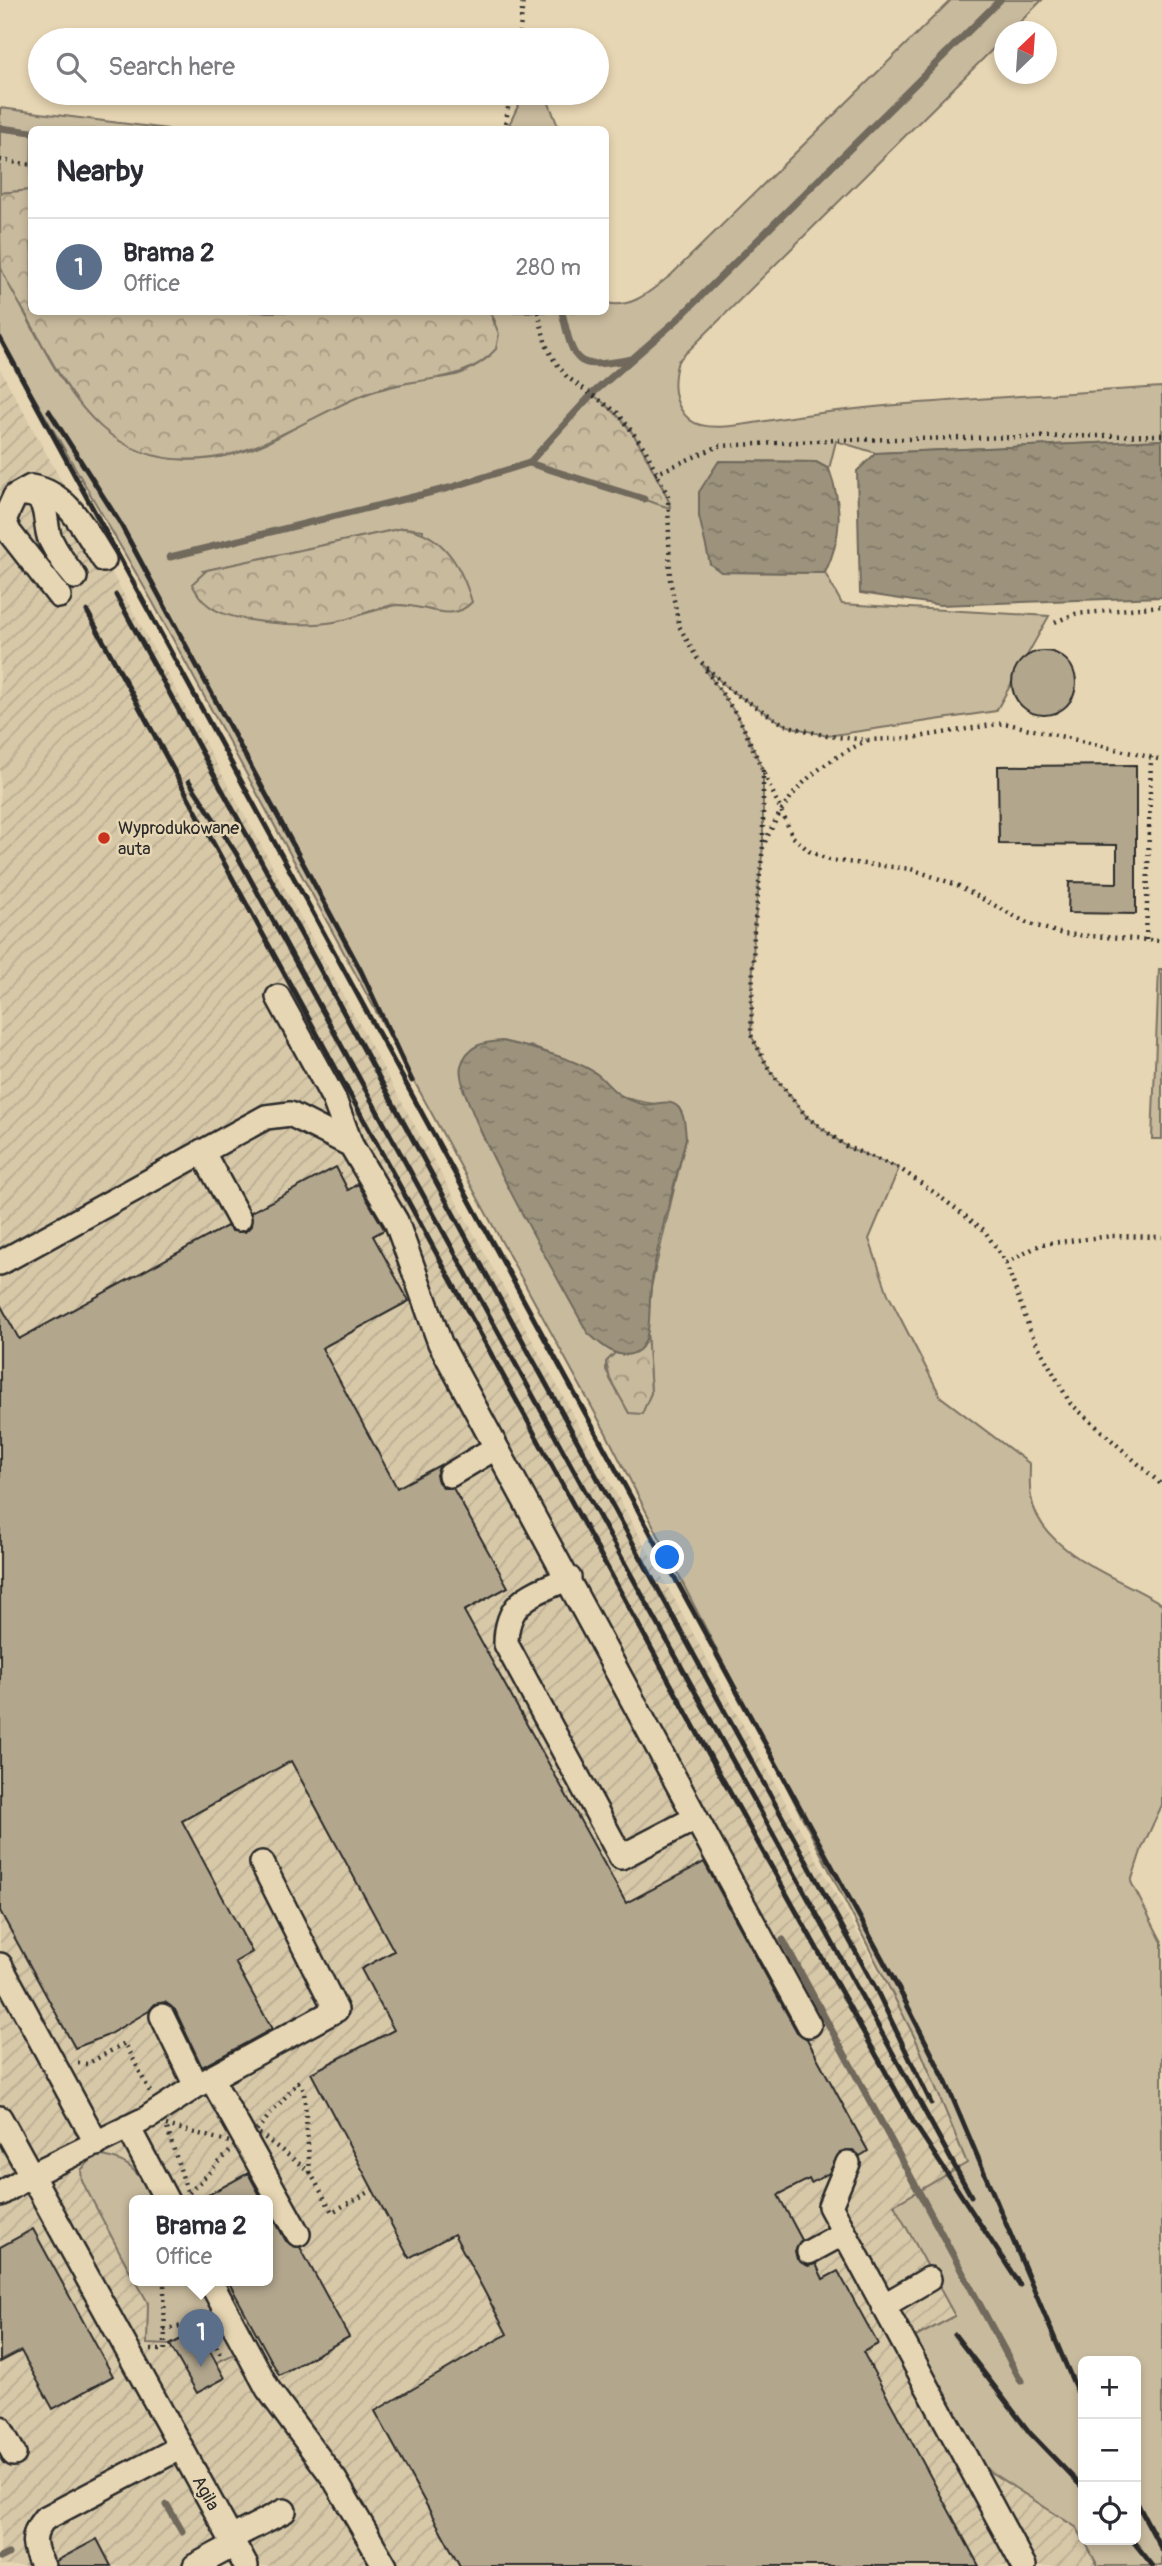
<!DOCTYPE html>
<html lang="en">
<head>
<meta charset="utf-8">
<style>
  :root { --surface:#fff; --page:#f2f2f3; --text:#2b2b33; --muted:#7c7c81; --line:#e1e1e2; --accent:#2563eb }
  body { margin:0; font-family:Pangolin,sans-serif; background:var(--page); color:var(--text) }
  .controls { position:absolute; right:21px; bottom:21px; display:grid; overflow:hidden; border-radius:10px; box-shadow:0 4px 10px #0003 }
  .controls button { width:63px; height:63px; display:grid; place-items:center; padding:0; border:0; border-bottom:2px solid var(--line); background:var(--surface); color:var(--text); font:35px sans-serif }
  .compass { position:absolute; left:994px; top:21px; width:63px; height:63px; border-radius:50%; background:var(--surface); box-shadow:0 4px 10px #0003; rotate:25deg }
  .you { position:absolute; left:668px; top:1558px; width:24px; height:24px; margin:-18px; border:5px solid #fff; border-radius:50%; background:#1a73e8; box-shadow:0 0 0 10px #1a73e833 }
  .badge { display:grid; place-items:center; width:46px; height:46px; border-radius:50%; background:var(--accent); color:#fff; font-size:23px; font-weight:700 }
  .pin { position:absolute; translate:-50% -58px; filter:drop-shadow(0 2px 4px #0008) }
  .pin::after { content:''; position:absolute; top:37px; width:24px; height:21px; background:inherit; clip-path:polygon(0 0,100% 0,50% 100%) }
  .popup { position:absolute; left:129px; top:2195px; width:144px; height:91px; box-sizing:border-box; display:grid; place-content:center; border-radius:10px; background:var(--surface); filter:drop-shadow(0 2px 5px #0005); font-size:23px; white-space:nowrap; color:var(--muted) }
  .popup b { font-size:26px; color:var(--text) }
  .popup::after { content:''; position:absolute; left:50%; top:100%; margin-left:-14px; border:14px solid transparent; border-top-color:var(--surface) }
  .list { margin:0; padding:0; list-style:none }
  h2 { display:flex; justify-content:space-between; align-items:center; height:91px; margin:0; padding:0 28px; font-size:30px }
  h2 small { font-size:23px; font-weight:400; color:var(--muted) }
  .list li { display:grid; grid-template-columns:46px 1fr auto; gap:21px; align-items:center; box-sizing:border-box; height:98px; padding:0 28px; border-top:2px solid var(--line) }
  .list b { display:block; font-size:26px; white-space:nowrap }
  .list p { margin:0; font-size:23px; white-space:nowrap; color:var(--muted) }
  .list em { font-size:23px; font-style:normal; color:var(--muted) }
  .icon { flex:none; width:38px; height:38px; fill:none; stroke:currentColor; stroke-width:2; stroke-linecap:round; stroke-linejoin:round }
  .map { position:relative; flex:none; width:1162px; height:2566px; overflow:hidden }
  .search { position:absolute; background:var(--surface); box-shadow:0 4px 10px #0003; left:28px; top:28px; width:581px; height:77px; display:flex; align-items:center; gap:18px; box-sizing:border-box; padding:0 24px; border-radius:38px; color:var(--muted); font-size:26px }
  .panel { position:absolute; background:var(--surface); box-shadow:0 4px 10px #0003; left:28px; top:126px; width:581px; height:189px; border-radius:10px }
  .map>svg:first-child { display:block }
  .industrial { fill:url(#industrial-furrows); fill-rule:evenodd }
  .green { fill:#c8ba9d; stroke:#7a7264; stroke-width:2; fill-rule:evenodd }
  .forest { fill:url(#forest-crowns); stroke:#7a7264; stroke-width:2 }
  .water { fill:url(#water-ripples); stroke:#6f695c; stroke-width:2 }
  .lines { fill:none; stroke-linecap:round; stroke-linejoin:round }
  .stream { stroke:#6f695c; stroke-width:7 }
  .building { fill:#b2a68d; stroke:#2b2b2b; stroke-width:2 }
  .minor-casing { stroke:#2b2b2b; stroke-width:28 }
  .path { stroke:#2b2b2b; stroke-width:4.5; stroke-dasharray:2 5; stroke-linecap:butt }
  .minor { stroke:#e7d6b3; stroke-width:23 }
  .rail { stroke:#2b2b2b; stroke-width:5 }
  .poi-dot { fill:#c8321e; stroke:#e7d6b3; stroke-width:2.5 }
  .labels { text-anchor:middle; stroke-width:5; stroke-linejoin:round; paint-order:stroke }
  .poi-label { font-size:18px; fill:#2b2b2b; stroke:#e7d6b3; text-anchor:start }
  .street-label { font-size:18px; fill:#2b2b2b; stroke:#e7d6b3 }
</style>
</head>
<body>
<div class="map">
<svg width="1162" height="2566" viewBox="0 0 1162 2566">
  <defs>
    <pattern id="industrial-furrows" width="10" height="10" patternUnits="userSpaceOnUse" patternTransform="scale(1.75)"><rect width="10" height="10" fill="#d7c8a8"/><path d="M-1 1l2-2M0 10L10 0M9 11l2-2" fill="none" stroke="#b9ac91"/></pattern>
    <pattern id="forest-crowns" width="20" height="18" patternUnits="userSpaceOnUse" patternTransform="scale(1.75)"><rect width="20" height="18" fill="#c8ba9d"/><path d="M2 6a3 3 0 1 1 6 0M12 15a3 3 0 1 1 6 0" fill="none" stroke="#a39780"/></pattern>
    <pattern id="water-ripples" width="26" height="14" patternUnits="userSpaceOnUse" patternTransform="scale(1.75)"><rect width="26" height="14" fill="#9d937d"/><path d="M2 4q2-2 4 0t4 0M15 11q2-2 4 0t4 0" fill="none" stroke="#807867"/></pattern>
  </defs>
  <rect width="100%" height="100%" fill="#e7d6b3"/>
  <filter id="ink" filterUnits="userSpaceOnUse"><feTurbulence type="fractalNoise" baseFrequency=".0143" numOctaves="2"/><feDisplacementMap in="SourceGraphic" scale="14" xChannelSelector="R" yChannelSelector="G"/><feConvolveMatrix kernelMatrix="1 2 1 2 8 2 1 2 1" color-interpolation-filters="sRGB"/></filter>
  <g filter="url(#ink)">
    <!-- industrial -->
    <path class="industrial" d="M0 369 917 2042 967 2164 894 2205 956 2316 945 2320 955 2449 1077 2528 1098 2566H0ZM134 2201H268V2281H134Z"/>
    <!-- green -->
    <path class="green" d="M951 0H1042L1011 31 1004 32V38L678 361C672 381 672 405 690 420 708 435 762 421 784 418 909 400 1036 396 1162 387V440L876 453 836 441 829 469 816 462 719 461 699 493V516L721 572 825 573 842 604 1049 616 996 711 827 736 785 725 731 691 701 663 740 720 763 770V846L754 930 751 1035 770 1071 807 1117 847 1147 899 1168 869 1239 888 1294 941 1397 1030 1464C1030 1474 1029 1486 1031 1497 1041 1554 1119 1577 1162 1604V1805L1142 1848 1131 1882 1162 1942V2566H1098L1084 2540H1136V2361H1083V2539L1077 2528 955 2449 895 2348 955 2316 894 2205 967 2163 917 2042 606 1433 151 599 0 338V265C56 370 98 494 245 451 277 442 308 417 340 404 365 393 393 385 421 380 434 378 449 378 462 373 472 369 481 362 490 356L495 321 490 312H606V303C633 309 650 291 671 275ZM592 395C624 417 638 436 654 472 660 484 668 493 670 507L529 463ZM403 528 423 530 417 606 395 605 334 622 284 624 203 571ZM530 1046 599 1076C617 1105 650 1101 679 1108L686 1138 651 1287 647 1332 651 1393 629 1413 606 1370V1362L615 1353 601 1344 506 1179 462 1087Z
      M519 93H545L559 129H507L519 104Z
      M0 108 168 129 32 130 31 190 0 193Z
      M1159 969H1162V1139H1152Z
      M96 2155C132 2160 137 2171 154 2201H134V2279L82 2181 81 2170Z
      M136 2281H197L236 2353 216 2363 198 2330 170 2345 147 2344 148 2303Z"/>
    <!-- forest -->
    <path class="forest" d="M31 190 32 312H490L499 334 496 349C464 386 409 376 368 393 318 412 262 452 212 458 113 471 74 405 34 329 23 309 9 288 1 268 0 251 0 212 0 193Z
      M592 394C624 417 637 436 654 472 660 485 668 494 670 508L529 463Z
      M403 528C442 532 461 565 472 602 451 625 423 603 396 605 376 606 355 619 334 622 306 627 230 624 208 605 201 600 196 592 192 584L207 570Z
      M647 1332 651 1393 642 1414 629 1413 610 1379 606 1362 615 1353 627 1355 644 1342Z"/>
    <!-- water -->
    <path class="water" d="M1162 440V597L940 605 860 593 857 471 876 453Z
      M719 461 816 462 829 469C843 508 842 536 825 573L721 572 710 564 699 516V492Z
      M502 1041C526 1046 580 1060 598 1075 608 1083 613 1093 627 1099 631 1100 637 1103 642 1104 652 1107 669 1097 678 1107 685 1115 685 1128 686 1138 674 1190 655 1244 650 1297 649 1312 651 1340 639 1350 621 1364 600 1344 587 1332 566 1292 452 1098 461 1066 467 1045 483 1042 502 1041Z"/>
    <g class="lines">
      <!-- stream -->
      <path class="stream" d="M0 128 32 132
        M562 312C575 368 576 369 632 359
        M529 463 644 499
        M170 557 449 488 529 463 592 394 678 319 1000 0
        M783 1940 1021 2381
        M167 2505 182 2531
        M0 2558 8 2554"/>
    </g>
    <!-- building -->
    <path class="building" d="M1012 683a32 32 0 1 1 64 0a32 32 0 1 1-64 0Z
      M1136 765V914L1068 913 1069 882 1117 883V845L999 844 998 766Z
      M336 1167 348 1190 358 1184 383 1227 384 1230 373 1236 409 1301 322 1348 397 1488 440 1465 436 1475 438 1482 444 1488H453L508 1587 464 1611 626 1903 704 1862 797 2032 807 2039 868 2151 860 2156 853 2150 840 2152 829 2173 811 2183 809 2179 778 2195 802 2240 795 2251 797 2259 808 2266 816 2264 823 2279 838 2271 878 2344 863 2352 979 2566H460L375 2411 507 2334 454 2234 409 2258 311 2073 394 2030 361 1969 394 1951 291 1761 182 1821 252 1952 235 1962 272 2029 202 2067 175 2010 165 2002 155 2004 149 2011 106 2036 75 2048 0 1911V1304L19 1339 227 1226 232 1231 245 1232 251 1226V1212Z
      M248 2173 263 2201H197Z
      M268 2208 286 2241 300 2247 349 2337 279 2375 228 2281H268Z
      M33 2229 113 2376 53 2409 21 2351 0 2362V2247Z
      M198 2330 225 2378 197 2393 170 2345Z
      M97 2539 111 2566H57L56 2561Z"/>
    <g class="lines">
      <defs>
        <path id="minor" d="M22 494C51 492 43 522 50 539 57 553 65 565 75 577
          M59 596 9 532 4 520 15 496 31 487C68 492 86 532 104 560
          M278 997 334 1099 351 1145
          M202 1151 239 1219
          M0 1263 266 1117 290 1114 351 1145 396 1221 440 1343 696 1818 621 1857 506 1644C506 1599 533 1594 569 1578
          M450 1475 495 1448
          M696 1818 809 2025
          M0 1965 97 2144
          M162 2016 196 2086
          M211 2078 298 2234
          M150 2116 196 2086 336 2010 262 1863
          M0 2118 246 2566
          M128 2127 167 2201
          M848 2163 830 2206 1024 2566
          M0 2194 31 2175 141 2121
          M809 2252 844 2233
          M210 2281 268 2389 335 2480 385 2566
          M883 2306 929 2279
          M0 2428 14 2454
          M231 2538 284 2511
          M43 2566C33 2548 30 2536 44 2519L181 2447
          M195 2566 234 2545"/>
      </defs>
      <!-- minor casing -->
      <use href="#minor" class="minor-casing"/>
      <!-- path -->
      <path class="path" d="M519 40 523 0
        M505 130 510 93
        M0 160 32 165
        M538 312 546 345 554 360 567 377 618 413 645 449 668 496 670 579 679 626 697 658 731 691 785 725 827 736 868 740 912 738 1004 723 1162 760
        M655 474 719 446 836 440 1162 435
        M1055 622 1075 614 1162 606
        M706 670 740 720 793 837 809 851 829 860 911 869 957 885 1027 923 1063 934 1162 941
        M763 770V846L754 930 751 1035 770 1071 807 1117 847 1147 899 1168 935 1193 984 1230 1006 1263 1042 1244 1112 1236 1162 1237
        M765 842C790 787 814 768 867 740
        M1146 940 1151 757
        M1006 1263 1031 1333 1070 1403 1162 1485
        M78 2063 87 2064 125 2043 150 2092
        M298 2082 304 2090 310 2172 256 2131Z
        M166 2125 237 2144 188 2194Z
        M310 2172 332 2212 373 2190
        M164 2330C206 2319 204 2324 223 2359
        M151 2350H165L164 2281"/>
      <!-- minor -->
      <use href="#minor" class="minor"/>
      <!-- rail -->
      <path class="rail" d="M0 338 902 1995 945 2080 1077 2391
        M49 411 120 523 361 971 412 1081
        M116 595 875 1987 931 2103
        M87 611 717 1769 914 2123 1020 2285
        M189 781 236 853 971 2196
        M955 2335 1030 2433 1083 2488
        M1136 2501 1162 2550
        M1132 2540 1153 2566"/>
    </g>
  </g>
  <!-- markers -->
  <circle class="poi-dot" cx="104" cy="838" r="7"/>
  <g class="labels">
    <!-- poi labels -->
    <g class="poi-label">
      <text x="118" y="834">Wyprodukowane<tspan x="118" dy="21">auta</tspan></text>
    </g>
    <!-- street labels -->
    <g class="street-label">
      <text transform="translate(206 2493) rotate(61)" y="6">Agila</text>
    </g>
  </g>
</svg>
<div class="controls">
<button>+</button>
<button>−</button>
<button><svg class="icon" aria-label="locate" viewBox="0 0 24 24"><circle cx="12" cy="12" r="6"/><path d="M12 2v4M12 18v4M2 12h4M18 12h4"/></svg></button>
</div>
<svg class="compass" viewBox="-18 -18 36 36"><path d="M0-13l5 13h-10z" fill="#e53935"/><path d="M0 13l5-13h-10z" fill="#7c7c81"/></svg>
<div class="you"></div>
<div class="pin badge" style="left:201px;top:2367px;background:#5c6f8a">1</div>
<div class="popup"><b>Brama 2</b>Office</div>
<div class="search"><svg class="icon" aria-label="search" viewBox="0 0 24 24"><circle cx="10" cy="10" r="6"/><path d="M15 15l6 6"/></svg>Search here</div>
<section class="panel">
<h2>Nearby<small></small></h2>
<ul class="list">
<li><span class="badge" style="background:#5c6f8a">1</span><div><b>Brama 2</b><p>Office</p></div><em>280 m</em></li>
</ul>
</section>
</div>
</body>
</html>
